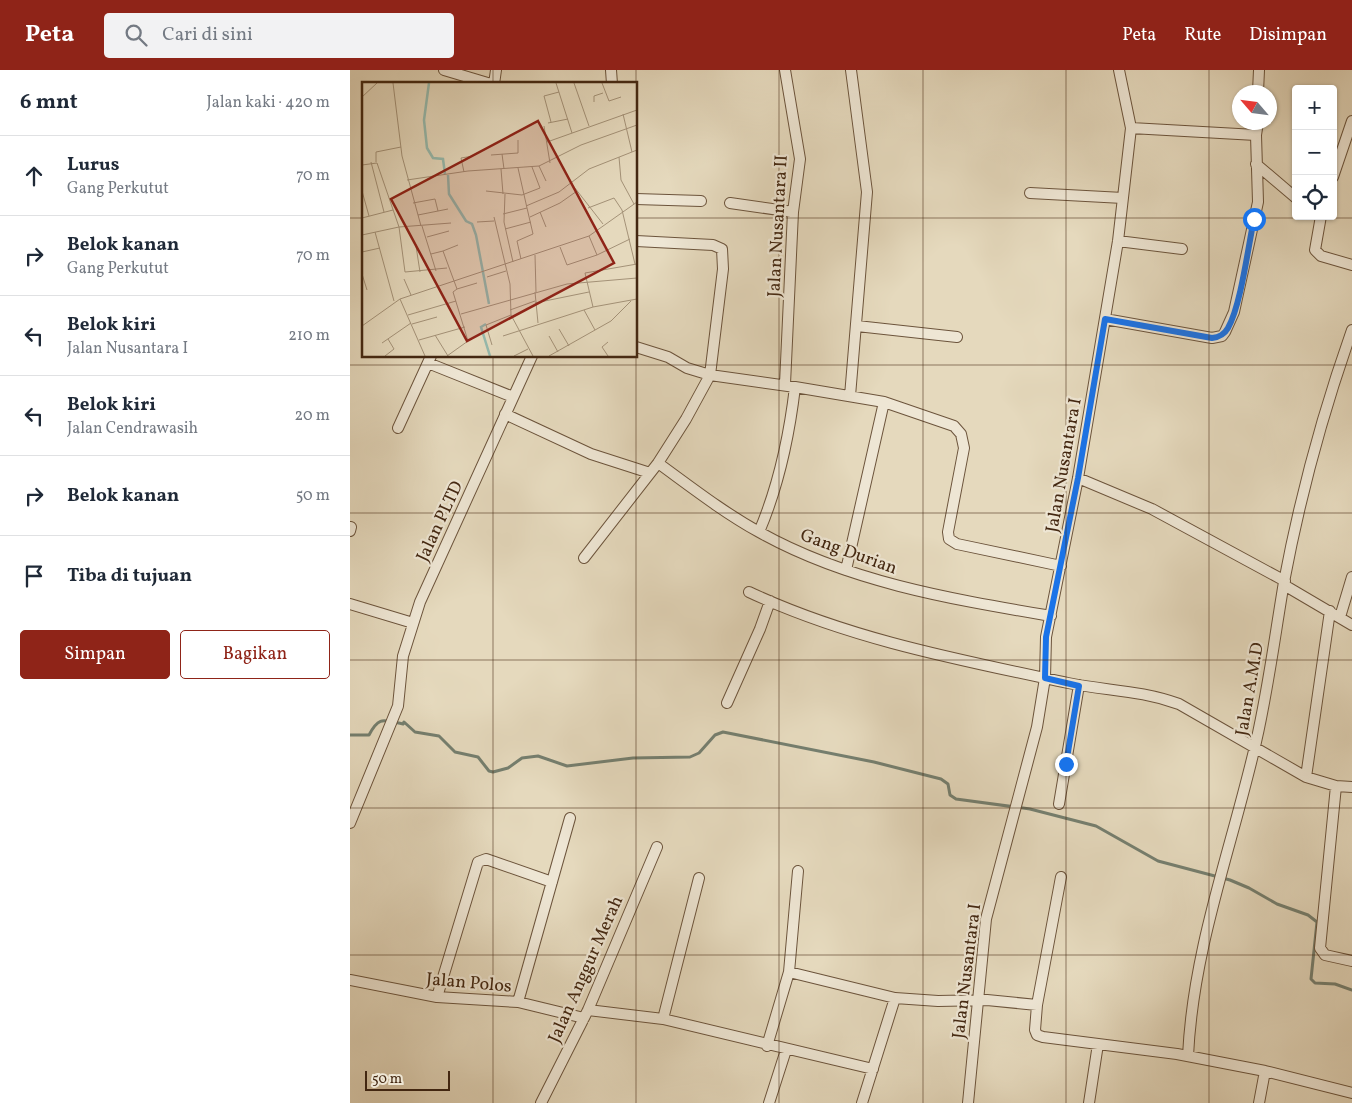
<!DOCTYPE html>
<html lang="id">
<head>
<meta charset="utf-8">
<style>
  :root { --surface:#fff; --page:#f2f2f3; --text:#1f2937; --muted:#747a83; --line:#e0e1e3; --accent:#8f2418 }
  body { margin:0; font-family:Vollkorn,serif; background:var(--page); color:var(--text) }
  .controls { position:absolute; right:15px; top:15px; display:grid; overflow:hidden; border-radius:5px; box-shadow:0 1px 4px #0004 }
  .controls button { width:45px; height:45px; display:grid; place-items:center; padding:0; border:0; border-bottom:1px solid var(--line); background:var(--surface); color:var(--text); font:25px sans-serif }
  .compass { position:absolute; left:882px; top:15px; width:45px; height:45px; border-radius:50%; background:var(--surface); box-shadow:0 1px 4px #0004; rotate:298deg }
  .scale { position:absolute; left:15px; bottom:12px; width:85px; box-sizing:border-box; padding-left:5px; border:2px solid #432711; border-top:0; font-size:14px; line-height:18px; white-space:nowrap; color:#432711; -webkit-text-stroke:4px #eee6d4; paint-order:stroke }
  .stop { position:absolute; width:15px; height:15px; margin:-11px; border:4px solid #1a73e8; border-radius:50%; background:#fff }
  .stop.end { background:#1a73e8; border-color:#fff; box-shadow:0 1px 5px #0008 }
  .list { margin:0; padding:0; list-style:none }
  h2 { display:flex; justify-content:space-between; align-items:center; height:65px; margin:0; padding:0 20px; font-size:21px }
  h2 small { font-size:16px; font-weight:400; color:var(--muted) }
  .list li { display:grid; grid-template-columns:32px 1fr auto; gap:15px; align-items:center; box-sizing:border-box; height:80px; padding:0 20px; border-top:1px solid var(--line) }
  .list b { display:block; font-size:19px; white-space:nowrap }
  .list p { margin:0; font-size:16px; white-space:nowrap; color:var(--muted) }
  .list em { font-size:16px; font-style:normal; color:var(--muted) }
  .actions { display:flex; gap:10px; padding:15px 20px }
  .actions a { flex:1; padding:11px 0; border:1px solid var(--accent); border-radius:5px; text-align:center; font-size:18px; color:var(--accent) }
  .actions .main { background:var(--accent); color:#fff }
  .icon { flex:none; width:28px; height:28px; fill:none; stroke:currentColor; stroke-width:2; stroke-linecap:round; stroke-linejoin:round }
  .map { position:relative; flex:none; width:1002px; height:1033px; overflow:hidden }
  header { display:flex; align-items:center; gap:30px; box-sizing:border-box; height:70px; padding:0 25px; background:var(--accent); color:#fff }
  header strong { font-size:24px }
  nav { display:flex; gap:28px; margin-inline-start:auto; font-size:18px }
  .search { width:350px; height:45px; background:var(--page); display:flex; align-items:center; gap:12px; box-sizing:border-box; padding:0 18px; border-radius:5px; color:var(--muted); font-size:19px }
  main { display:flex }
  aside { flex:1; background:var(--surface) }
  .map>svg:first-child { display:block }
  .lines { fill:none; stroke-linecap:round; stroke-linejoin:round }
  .stream { stroke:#757f6f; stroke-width:3 }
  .minor-casing { stroke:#6c543c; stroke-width:12 }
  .minor { stroke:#eee6d4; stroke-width:10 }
  .route { stroke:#1a73e8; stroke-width:6 }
  .grid { fill:none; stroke:#432711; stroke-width:1; stroke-opacity:0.55 }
  .labels { text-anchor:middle; stroke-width:4.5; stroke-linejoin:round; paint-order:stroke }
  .street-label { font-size:18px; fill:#432711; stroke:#eee6d4 }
  .inset-river { fill:none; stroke:#96baad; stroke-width:2.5 }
  .inset-road { fill:none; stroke:#a49278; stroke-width:1 }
  .view { fill:#8f2418; fill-opacity:0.15; stroke:#8f2418; stroke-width:2.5 }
  .inset-edge { fill:none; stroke:#432711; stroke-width:2.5 }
</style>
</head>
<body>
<header>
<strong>Peta</strong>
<div class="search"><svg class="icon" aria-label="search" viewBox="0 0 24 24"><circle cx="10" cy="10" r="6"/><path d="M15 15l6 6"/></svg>Cari di sini</div>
<nav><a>Peta</a><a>Rute</a><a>Disimpan</a></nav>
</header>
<main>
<aside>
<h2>6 mnt<small>Jalan kaki · 420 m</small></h2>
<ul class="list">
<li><svg class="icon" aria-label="ahead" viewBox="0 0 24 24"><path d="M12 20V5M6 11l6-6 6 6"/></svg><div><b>Lurus</b><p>Gang Perkutut</p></div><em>70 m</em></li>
<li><svg class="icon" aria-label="right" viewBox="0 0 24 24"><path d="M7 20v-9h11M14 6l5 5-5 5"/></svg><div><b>Belok kanan</b><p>Gang Perkutut</p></div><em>70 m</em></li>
<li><svg class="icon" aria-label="left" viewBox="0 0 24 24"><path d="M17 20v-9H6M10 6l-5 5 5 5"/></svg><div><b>Belok kiri</b><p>Jalan Nusantara I</p></div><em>210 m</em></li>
<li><svg class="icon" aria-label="left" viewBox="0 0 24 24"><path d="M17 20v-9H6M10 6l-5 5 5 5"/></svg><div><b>Belok kiri</b><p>Jalan Cendrawasih</p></div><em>20 m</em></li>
<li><svg class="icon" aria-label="right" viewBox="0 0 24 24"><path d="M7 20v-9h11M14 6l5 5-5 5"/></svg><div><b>Belok kanan</b></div><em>50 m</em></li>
<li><svg class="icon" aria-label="arrive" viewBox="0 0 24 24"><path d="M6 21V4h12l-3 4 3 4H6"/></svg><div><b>Tiba di tujuan</b></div></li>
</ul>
<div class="actions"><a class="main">Simpan</a><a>Bagikan</a></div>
</aside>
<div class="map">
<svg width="1002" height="1033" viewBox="0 0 1002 1033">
  <rect width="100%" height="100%" fill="#e5d9bd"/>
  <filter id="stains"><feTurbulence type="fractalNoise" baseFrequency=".004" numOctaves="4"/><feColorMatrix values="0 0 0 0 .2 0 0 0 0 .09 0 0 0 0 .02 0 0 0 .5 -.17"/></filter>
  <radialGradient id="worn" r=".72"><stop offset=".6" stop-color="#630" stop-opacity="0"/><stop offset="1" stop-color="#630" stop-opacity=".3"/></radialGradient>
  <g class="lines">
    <!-- stream -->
    <path class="stream" d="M0 665H19C29 646 33 650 53 654L54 652 65 662 89 666 105 682 128 687 139 701 143 702 158 698 172 688 188 686 217 696 283 688 340 687 349 683 365 665 373 662 524 692 591 709 598 714 600 725 606 729 680 739 746 756 808 791 880 810 899 818 927 834 958 845 967 852 961 909 965 913 985 914 1002 920"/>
    <defs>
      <path id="minor" d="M94 0 141 14
        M261 0 262 14
        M144 14 146 0
        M908 22 909 0
        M781 58 906 65 908 52
        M906 94 946 128
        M983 107 1002 51
        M680 123 773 128
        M286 129 351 131
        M380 133 443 142
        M971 146 965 180 971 186 1002 195
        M768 171 832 179
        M755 249 862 268 872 266 875 262 884 242 908 132 906 65
        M507 256 607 267
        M286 277 318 287 337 298 360 305 445 317C439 368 429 415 409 462
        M78 293 163 327
        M435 314 443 142 450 89 435 0
        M445 317 534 332 604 356 611 364 614 378 598 462 599 469 607 474 711 496
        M500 326 517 122 501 0
        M155 344 241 384 300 403
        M48 358 81 286
        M308 393C341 417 373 442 409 462 498 512 601 529 701 546
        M728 408 802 439 935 511
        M0 461 1 457
        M234 488 308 393 336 349 360 305 373 199 372 179 363 175 286 171
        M496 500 534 332
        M934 515 1002 555
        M399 522C499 569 610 590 718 613 757 621 790 620 829 634L956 707 986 716 1002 717
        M0 534 63 553
        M990 547 1002 507
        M377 633 410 559 420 531
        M956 707 980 541
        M986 716 970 878 975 885 1002 891
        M709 734 729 615
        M0 753 48 636 53 586 70 532 182 286
        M439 902 448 801
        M0 910 87 927 168 932 234 948
        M87 927 128 792 136 789 202 812
        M168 932 220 748
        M687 935 711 807
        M238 940 313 949 523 999
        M313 949 349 808
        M417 976 439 902 545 928 588 931 637 930 687 935 685 960 687 965 693 967 827 984 915 1001 1002 1023
        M838 986C843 878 882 777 906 672 918 620 925 565 934 512 950 427 973 342 1002 260
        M191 1033 238 940 307 777
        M419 1033 436 980
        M512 1033 545 928
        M618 1033 636 849 687 657 695 608 696 567 728 408 768 171 781 58 769 0
        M739 1033 748 974
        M909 1033 915 1001"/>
    </defs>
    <!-- minor casing -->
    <use href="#minor" class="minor-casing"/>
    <!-- minor -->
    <use href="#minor" class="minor"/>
  </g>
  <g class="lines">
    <!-- route -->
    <path class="route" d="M716 694 729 616 695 608 696 567 728 408 755 249 862 268C869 267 874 265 878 258 891 235 898 177 904 149"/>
  </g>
  <!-- grid -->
  <path class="grid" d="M143 0V14M286 0V1033M429 0V1033M573 0V1033M716 0V1033M859 0V1033M0 148H14M286 148H1002M143 286V1033M0 295H1002M0 443H1002M0 590H1002M0 738H1002M0 885H1002"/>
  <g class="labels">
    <!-- street labels -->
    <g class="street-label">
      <text transform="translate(427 156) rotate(-87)" y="6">Jalan Nusantara II</text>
      <text transform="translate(713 395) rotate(-80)" y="6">Jalan Nusantara I</text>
      <text transform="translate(89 451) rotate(-65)" y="6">Jalan PLTD</text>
      <text transform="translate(499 481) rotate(20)" y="6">Gang Durian</text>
      <text transform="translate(899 619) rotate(-80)" y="6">Jalan A.M.D</text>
      <text transform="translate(235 899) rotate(-66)" y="6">Jalan Anggur Merah</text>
      <text transform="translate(616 901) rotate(-83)" y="6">Jalan Nusantara I</text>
      <text transform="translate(119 912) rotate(5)" y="6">Jalan Polos</text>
    </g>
  </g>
  <!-- overview -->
  <g transform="translate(12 12)">
    <rect width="275" height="275" fill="#e5d9bd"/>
    <path class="inset-river" d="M67 1 62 38 65 66 71 76 81 77 83 92M86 93 87 112 104 139 110 142 114 153 127 222M124 242 119 245 128 274"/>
    <path class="inset-road" d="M31 1 40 74 59 144M194 1 210 51M212 1 227 44M240 1 247 19 259 15M0 15 15 1M232 20V14L241 11M261 32 270 70M189 40 182 14 197 10M186 41 206 37M182 44 188 81M185 60 275 28M140 72 142 87M129 73 156 71V58M257 75 259 98 272 122M196 76 209 101 241 142M9 80 22 130M14 80V70L39 65M0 83 15 81 37 145 43 190 85 186M177 84 184 99M139 87 141 112M102 90 99 76 111 74M45 98 106 89 177 84 219 63 275 43M0 109 7 134M124 109 160 113 178 106 170 85M143 112 142 140 151 180M51 121 73 117 76 129M164 124 197 110 227 87 275 68M226 126 252 116 260 128 273 182M178 130 184 145M141 132 165 126 156 86M56 133 86 127M132 135 148 202 149 233 171 274M168 135 198 121 215 109M0 136 31 128M115 140 132 139M60 144 74 189M143 147 169 140M13 150 32 219M0 153 37 145 89 141M227 154 235 173 268 157M65 155 87 149M54 164 58 190M198 165 205 183 235 173M81 169 96 163M0 170 18 166M69 172 81 169 95 207 91 210 106 259 85 274M173 173 174 210M159 177 155 159 171 152 165 126M275 182 223 191 231 225 275 217M0 192 5 208M125 195 144 189M42 197 49 213M95 207 115 201M173 210 176 241M38 217 63 274M173 221 227 210M148 228 173 219M222 228 233 248M99 232 205 202 275 196M46 233 94 219M50 242 75 235M0 244 38 217 227 154 275 120M197 247 207 264M73 253 86 274M141 254 231 225M187 254 196 270M57 258 103 245M246 260 240 265 246 274M20 261 49 241M130 263 124 243 149 233M23 274 32 267 26 257M152 274 166 267M187 274 249 239 269 219"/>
    <path class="view" d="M176 39 252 181 105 259 29 117Z"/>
    <rect width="275" height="275" class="inset-edge"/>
  </g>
  <rect width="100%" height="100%" filter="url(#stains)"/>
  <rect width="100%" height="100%" fill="url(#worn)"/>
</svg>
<div class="controls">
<button>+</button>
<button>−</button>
<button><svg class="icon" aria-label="locate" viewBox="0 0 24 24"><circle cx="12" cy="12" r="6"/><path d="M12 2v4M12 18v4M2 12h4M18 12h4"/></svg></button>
</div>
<svg class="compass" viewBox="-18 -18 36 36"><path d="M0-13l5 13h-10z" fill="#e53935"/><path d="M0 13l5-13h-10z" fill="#747a83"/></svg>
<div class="scale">50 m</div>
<div class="stop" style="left:904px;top:149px"></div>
<div class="stop end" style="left:716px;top:694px"></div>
</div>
</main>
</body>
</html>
